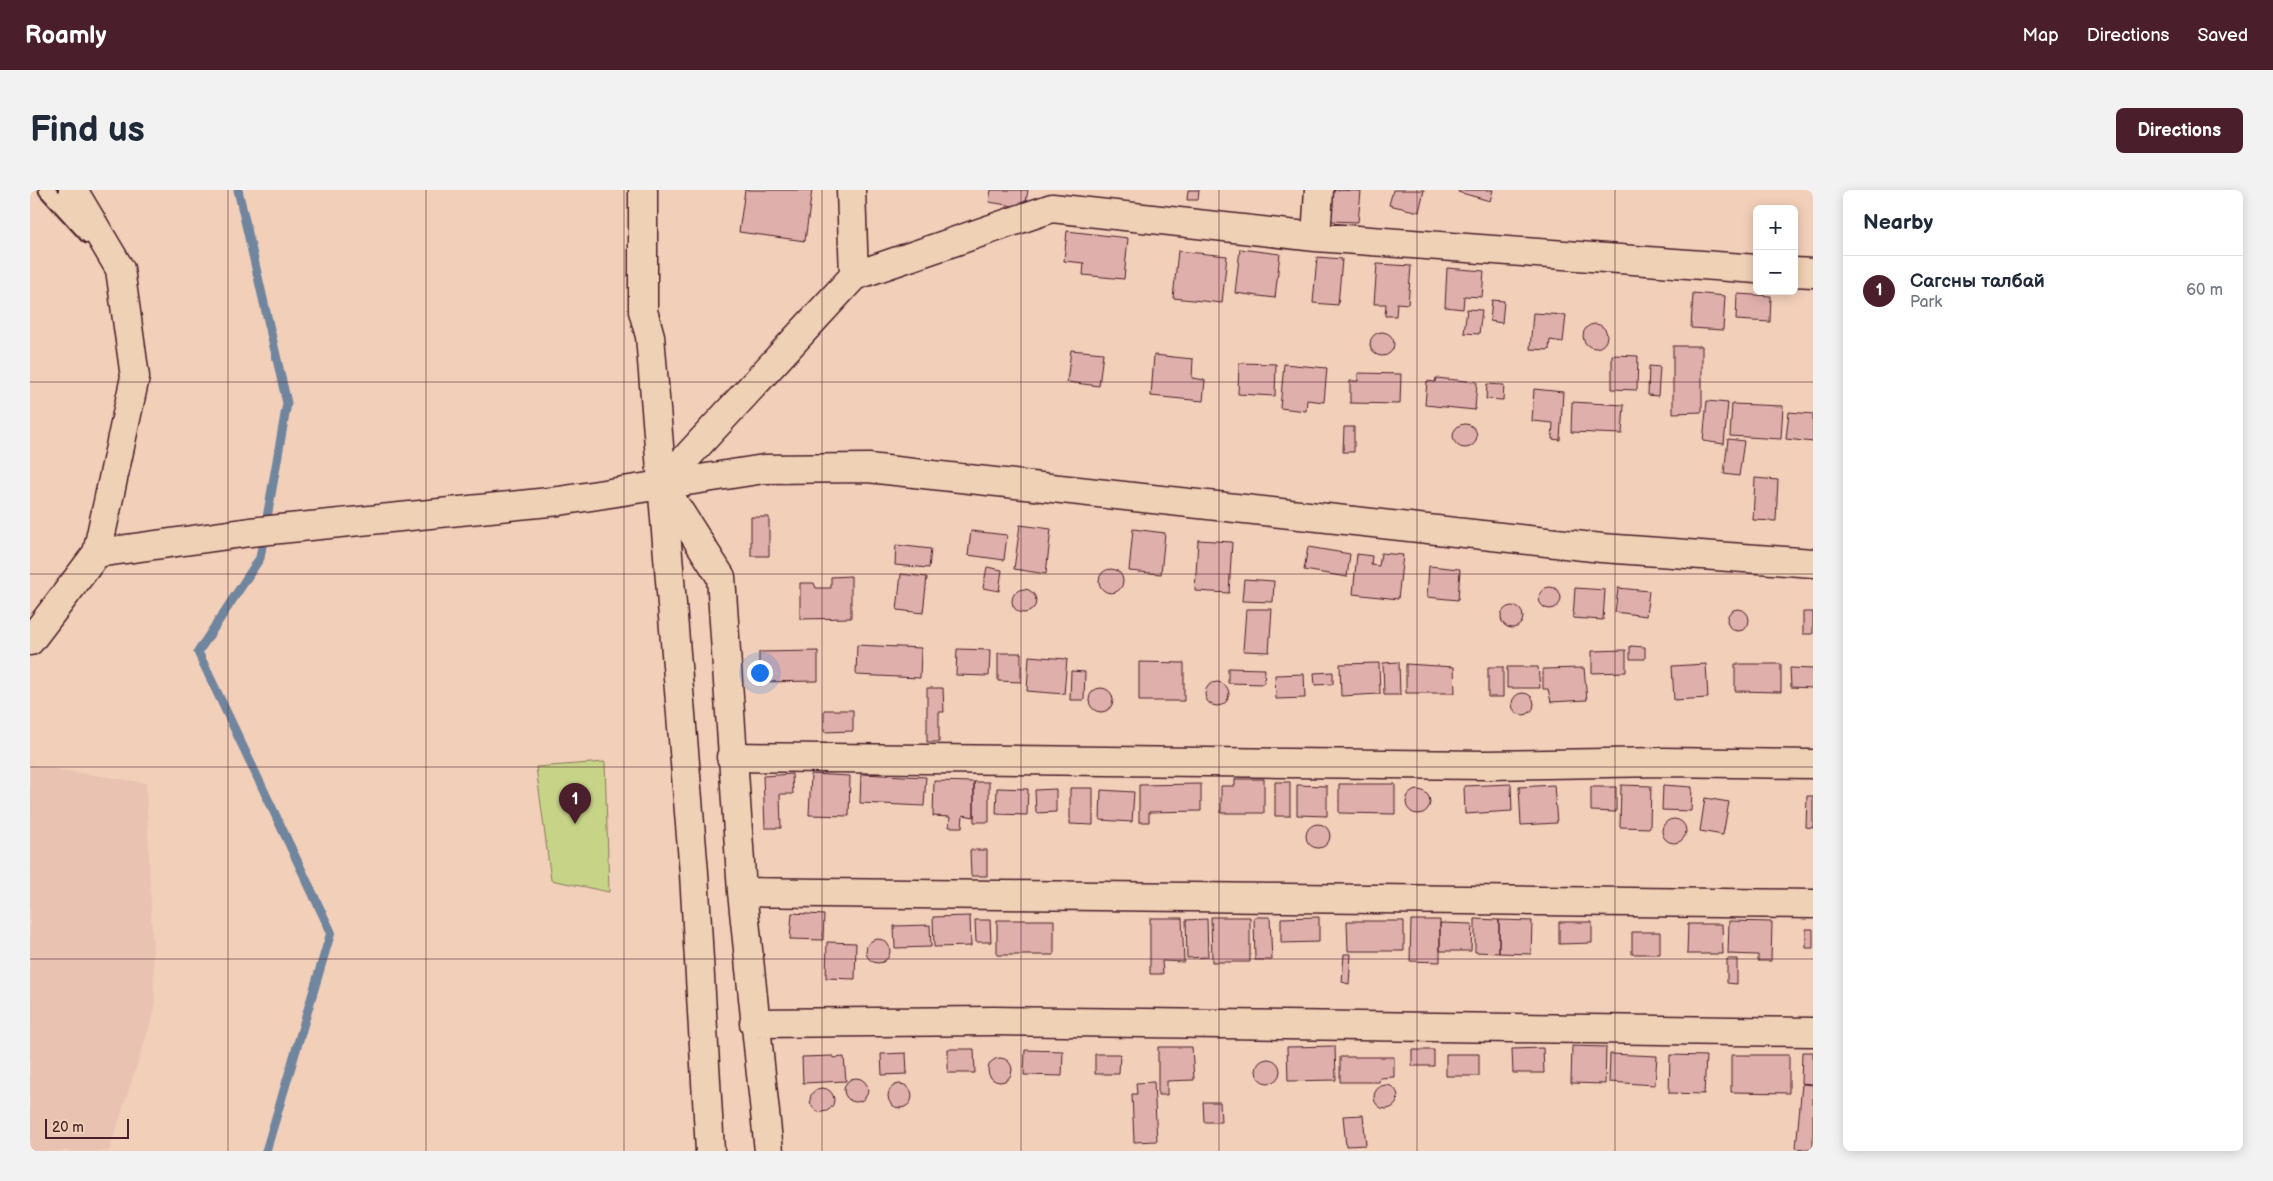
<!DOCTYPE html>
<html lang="en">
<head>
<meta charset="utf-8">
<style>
  :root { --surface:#fff; --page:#f2f2f3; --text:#1f2937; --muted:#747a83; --line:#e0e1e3; --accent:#4a1f2b }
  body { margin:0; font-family:"Balsamiq Sans",sans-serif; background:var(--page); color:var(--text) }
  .controls { position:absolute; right:15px; top:15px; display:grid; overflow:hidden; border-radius:8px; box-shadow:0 2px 12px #0003 }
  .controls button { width:45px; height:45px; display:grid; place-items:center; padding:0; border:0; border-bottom:1px solid var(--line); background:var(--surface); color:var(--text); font:25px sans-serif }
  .scale { position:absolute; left:15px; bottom:12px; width:84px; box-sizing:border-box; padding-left:5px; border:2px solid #4a1f2b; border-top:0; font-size:14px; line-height:18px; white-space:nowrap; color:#4a1f2b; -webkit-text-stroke:4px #efd1b5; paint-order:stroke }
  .you { position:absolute; left:729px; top:482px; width:18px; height:18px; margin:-12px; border:4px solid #fff; border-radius:50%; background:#1a73e8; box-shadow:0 0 0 8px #1a73e833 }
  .badge { display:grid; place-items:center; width:32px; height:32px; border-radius:50%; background:var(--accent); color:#fff; font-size:16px; font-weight:700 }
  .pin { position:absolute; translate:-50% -41px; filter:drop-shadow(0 1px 2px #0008) }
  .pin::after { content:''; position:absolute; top:26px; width:18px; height:15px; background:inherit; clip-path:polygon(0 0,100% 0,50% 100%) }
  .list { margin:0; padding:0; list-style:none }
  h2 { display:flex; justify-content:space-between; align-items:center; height:65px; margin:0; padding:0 20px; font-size:21px }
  h2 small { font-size:16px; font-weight:400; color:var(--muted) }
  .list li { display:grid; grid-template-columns:32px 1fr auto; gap:15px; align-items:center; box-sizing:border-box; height:70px; padding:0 20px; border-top:1px solid var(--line) }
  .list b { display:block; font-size:19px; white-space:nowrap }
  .list p { margin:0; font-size:16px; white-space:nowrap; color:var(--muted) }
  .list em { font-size:16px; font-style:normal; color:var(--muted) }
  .map { position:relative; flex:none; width:1783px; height:961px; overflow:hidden; border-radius:8px }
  header { display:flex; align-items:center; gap:30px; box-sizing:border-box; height:70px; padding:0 25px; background:var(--accent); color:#fff }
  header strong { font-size:24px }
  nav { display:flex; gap:28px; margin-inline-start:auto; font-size:18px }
  .intro { display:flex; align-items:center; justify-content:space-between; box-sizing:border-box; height:120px; padding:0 30px }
  h1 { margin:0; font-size:35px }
  .button { padding:12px 22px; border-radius:8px; background:var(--accent); color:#fff; font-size:18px; font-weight:700 }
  main { display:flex; gap:30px; padding:0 30px }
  aside { flex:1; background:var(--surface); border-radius:8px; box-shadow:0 2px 12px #0003 }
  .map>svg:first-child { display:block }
  .built { fill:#e9c2b2 }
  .green { fill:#c7d488; stroke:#887a5a }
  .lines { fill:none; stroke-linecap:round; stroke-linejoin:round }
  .stream { stroke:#70859e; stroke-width:9 }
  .building { fill:#deafab; stroke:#4a1f2b }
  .lane-casing { stroke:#4a1f2b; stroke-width:19 }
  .street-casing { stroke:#4a1f2b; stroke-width:31 }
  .secondary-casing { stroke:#4a1f2b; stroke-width:31 }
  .lane { stroke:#efd1b5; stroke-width:15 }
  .street { stroke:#efd1b5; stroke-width:28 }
  .secondary { stroke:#efd1b5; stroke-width:28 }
  .grid { fill:none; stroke:#4a1f2b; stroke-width:1; stroke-opacity:0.55 }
</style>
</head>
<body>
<header>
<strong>Roamly</strong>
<nav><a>Map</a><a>Directions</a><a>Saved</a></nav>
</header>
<div class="intro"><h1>Find us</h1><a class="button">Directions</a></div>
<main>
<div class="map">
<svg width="1783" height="961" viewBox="0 0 1783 961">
  <rect width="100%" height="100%" fill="#f2cfb9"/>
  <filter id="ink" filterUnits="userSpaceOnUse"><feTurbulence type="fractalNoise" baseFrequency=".02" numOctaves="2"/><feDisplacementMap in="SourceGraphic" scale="10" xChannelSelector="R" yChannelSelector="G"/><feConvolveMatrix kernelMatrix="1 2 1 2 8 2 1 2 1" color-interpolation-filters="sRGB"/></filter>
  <g filter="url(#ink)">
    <!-- built -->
    <path class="built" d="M0 575 116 593 125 819 79 961H0Z"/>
    <!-- green -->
    <path class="green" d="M575 572 579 702 521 690 506 577Z"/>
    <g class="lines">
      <!-- stream -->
      <path class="stream" d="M208 0 257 213 230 368 168 462 301 742 236 961"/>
    </g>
    <!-- building -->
    <path class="building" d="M715 0H782L775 51 709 42Z
      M961 0H998L995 18 959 12Z
      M1158 0H1169L1168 10H1157Z
      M1304 0 1331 1 1328 32 1300 31Z
      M1363 0H1394L1389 22 1359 15Z
      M1429 0H1463L1460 11 1428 2Z
      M1037 41 1098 48 1094 89 1053 85 1054 73 1034 71Z
      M1210 59 1250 64 1245 108 1205 103Z
      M1148 61 1197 66 1192 113 1143 108Z
      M1287 67 1312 69 1308 115 1283 113Z
      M1347 74 1381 76 1378 114 1367 113 1366 126H1355L1356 114H1344Z
      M1417 78 1454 81 1452 107 1434 106 1433 119 1415 117Z
      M1663 103 1695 106 1693 140 1661 138Z
      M1707 104 1741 106 1740 132 1706 130Z
      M1462 110 1474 111 1472 133 1460 131Z
      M1437 119 1452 120 1449 144 1434 143Z
      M1503 123 1536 125 1533 152 1520 150 1519 160 1500 159Z
      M1553 146a12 12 0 1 1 24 0a12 12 0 1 1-24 0Z
      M1340 154a12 12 0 1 1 24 0a12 12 0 1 1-24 0Z
      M1643 156H1672V222L1643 223Z
      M1041 160 1073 163 1069 196 1037 192Z
      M1124 165 1163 169 1162 188 1175 190 1173 211 1121 206Z
      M1582 165 1608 166 1607 200 1582 199Z
      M1209 173 1246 174 1245 206 1208 204Z
      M1254 174 1297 178 1294 212 1277 210 1276 221 1250 218Z
      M1619 176 1630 177 1628 206 1618 205Z
      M1328 183 1371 184 1370 214 1320 213V191H1328Z
      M1406 188 1447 192 1445 220 1395 215 1397 191 1405 192Z
      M1457 194 1474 195 1473 210 1456 209Z
      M1504 199 1533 202 1530 250 1522 249 1523 233 1502 231Z
      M1677 211 1698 213 1694 254 1673 251Z
      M1542 212 1594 215 1592 244 1541 242Z
      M1702 214 1753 216 1751 249 1700 246Z
      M1759 222 1783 224V252L1756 249Z
      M1423 246a12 12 0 1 1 24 0a12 12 0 1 1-24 0Z
      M1314 237H1324V262H1313Z
      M1698 249 1714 251 1709 286 1694 284Z
      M1725 288 1748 290 1746 331 1723 330Z
      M721 327H739V366H721Z
      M990 335 1021 339 1016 384 984 379Z
      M1103 339 1135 343 1131 384 1099 381Z
      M941 341 977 345 974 370 938 365Z
      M1168 350 1202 352 1199 403 1165 401Z
      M866 355 901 359 899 378 865 375Z
      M1278 357 1320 364 1317 387 1274 380Z
      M1351 363 1373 365 1368 409 1323 404 1327 364 1342 366 1341 375 1349 376Z
      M1399 376 1430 379 1428 410 1397 407Z
      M957 377 972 380 969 401 953 398Z
      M1069 391a12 12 0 1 1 24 0a12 12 0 1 1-24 0Z
      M871 384 897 387 893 423 867 420Z
      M821 386V428L770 429V393H784L786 398H801V387Z
      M1214 389 1244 391 1243 412 1212 411Z
      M1509 408a11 11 0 1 1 22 0a11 11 0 1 1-22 0Z
      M1545 398 1575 400 1573 430 1543 428Z
      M1588 398 1619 401 1616 426 1585 422Z
      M982 411a12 12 0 1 1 24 0a12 12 0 1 1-24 0Z
      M1471 427a11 11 0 1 1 22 0a11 11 0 1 1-22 0Z
      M1216 419H1242L1239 462 1213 461Z
      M1697 430a11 11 0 1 1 22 0a11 11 0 1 1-22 0Z
      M1773 422H1783V444H1773Z
      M827 455 891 458 890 488 826 485Z
      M1600 456 1615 457V469H1600Z
      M927 459 960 460 959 486 926 485Z
      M1596 460V482L1562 483V461Z
      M788 461V491L729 492V462Z
      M968 463H991V492L968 491Z
      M999 466 1037 469 1034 504 997 501Z
      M1109 472 1154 473V511H1109Z
      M1369 472 1370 505H1354L1353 473Z
      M1349 473 1350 504 1311 506 1310 474Z
      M1376 474 1424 477 1425 503H1376Z
      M1676 474 1678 508 1644 510 1642 476Z
      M1705 474H1751V502L1705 501Z
      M1458 477H1473V507H1458Z
      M1477 477H1508L1510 498H1477Z
      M1198 478 1235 479 1234 494 1198 493Z
      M1554 478 1557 510 1521 512 1518 499H1513V479Z
      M1760 478 1783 479V498L1761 497Z
      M1041 481 1055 482 1054 510H1040Z
      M1303 482V494L1285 495 1284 483Z
      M1274 484 1275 508 1246 509 1245 485Z
      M1175 504a12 12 0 1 1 24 0a12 12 0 1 1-24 0Z
      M1059 510a12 12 0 1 1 24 0a12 12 0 1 1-24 0Z
      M897 498H913L914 522H909V552H897Z
      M1482 514a11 11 0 1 1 22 0a11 11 0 1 1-22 0Z
      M794 520H823V541L794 542Z
      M762 584 763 604H750L751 638H735L733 586Z
      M781 584 820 586 819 626 779 625Z
      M831 584 896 587 894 616 830 613Z
      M1205 589H1234V623H1191V596H1205Z
      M904 591 944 592V627L933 625 932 637H919L920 627 903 626Z
      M944 592H959V632H944Z
      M1245 592H1260V626H1245Z
      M1171 594V621L1119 622V632H1109V595Z
      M1309 594H1365V624L1309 623Z
      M1481 594 1482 621 1435 624 1434 596Z
      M1267 595 1297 596V626L1267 625Z
      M1524 595 1527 633 1491 635 1489 597Z
      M1591 595 1621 596 1620 638 1590 637Z
      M1633 595 1662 597 1661 621 1632 620Z
      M1561 597H1586V622L1561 621Z
      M967 598 998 599 997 625 966 624Z
      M1040 598H1063V635L1040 634Z
      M1026 599V622L1006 623 1005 600Z
      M1376 612a12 12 0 1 1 24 0a12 12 0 1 1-24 0Z
      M1071 600 1104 602 1102 632 1070 630Z
      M1777 606H1783V638L1776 637Z
      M1675 608 1699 612 1693 645 1670 641Z
      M1632 641a12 12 0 1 1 24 0a12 12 0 1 1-24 0Z
      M1276 646a12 12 0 1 1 24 0a12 12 0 1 1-24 0Z
      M940 660H957V686H941Z
      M762 723 794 725 793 750 760 749Z
      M940 726 941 756 904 757 903 727Z
      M1181 727H1220V772H1182Z
      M1224 727H1240L1242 770H1225Z
      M1289 727V752L1251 753V728Z
      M1120 728H1152L1154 772 1132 771 1133 784H1120Z
      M1177 729 1178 767 1157 768 1156 730Z
      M1445 729 1469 730V763L1445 762Z
      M945 730H960L961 752H946Z
      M967 730H1024V765H967Z
      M1381 730H1410V772L1380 771Z
      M1469 730 1502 731 1501 764 1469 763Z
      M1317 731H1374V761H1318Z
      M1699 731 1742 732 1741 771H1728V765L1698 764Z
      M1529 732H1562V753L1529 754Z
      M1410 733 1442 734 1441 761H1410Z
      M1658 734H1692L1693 764H1657Z
      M900 735 901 757 865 758 864 736Z
      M1776 739H1783V758H1776Z
      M1602 742H1630V764H1602Z
      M836 761a12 12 0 1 1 24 0a12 12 0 1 1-24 0Z
      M797 752 826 753 825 789 796 788Z
      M1314 764H1321L1319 794 1312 792Z
      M1697 769H1707V794L1697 793Z
      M1305 856 1306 890 1258 891 1257 857Z
      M1542 856 1576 857 1575 894 1541 893Z
      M1128 857H1162L1164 890 1137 891V905H1128Z
      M1513 858 1514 883H1483L1482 859Z
      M918 859H944L945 883H918Z
      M995 860 1033 861 1032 886 994 885Z
      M1382 860H1404V876H1382Z
      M1772 862H1783V894L1771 893Z
      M876 863 877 884 852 885 851 864Z
      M1065 864H1090L1089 884H1065Z
      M1416 864H1449V886H1416Z
      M1580 864 1627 866 1625 895 1579 892Z
      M1640 865 1676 866 1674 904 1639 903Z
      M1701 865H1759V903L1701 902Z
      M803 866V868L814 867 816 891 773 893 772 867Z
      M1310 867H1364V887L1350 888 1349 892H1310Z
      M958 880a12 12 0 1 1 24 0a12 12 0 1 1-24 0Z
      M1226 881a12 12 0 1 1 24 0a12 12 0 1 1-24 0Z
      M814 900a12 12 0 1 1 24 0a12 12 0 1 1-24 0Z
      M1124 892 1127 951 1104 952 1102 904H1107L1106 893Z
      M858 906a12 12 0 1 1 24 0a12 12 0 1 1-24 0Z
      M1772 894 1783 895V960L1766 958Z
      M1344 907a12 12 0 1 1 24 0a12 12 0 1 1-24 0Z
      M780 910a12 12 0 1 1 24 0a12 12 0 1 1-24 0Z
      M1173 912H1190L1191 932H1174Z
      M1333 925 1336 955 1316 956 1313 926Z"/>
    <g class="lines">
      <defs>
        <path id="lane" d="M17 0 58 45"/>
        <path id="street" d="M43 0 90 79 105 187 67 363
          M821 0 824 86
          M1286 47 1289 0
          M1764 82 1783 83
          M632 294 824 86 1022 18 1286 47 1727 79
          M632 294 691 387 712 702 739 961
          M0 451 67 363 220 342 529 311 734 279 838 278 1572 358 1783 373
          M701 567 1457 575 1633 572 1783 574
          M712 702 1783 714
          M724 833 964 831 1783 842"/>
        <path id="secondary" d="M613 0V121L620 146 664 683 680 961"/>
      </defs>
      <!-- lane casing -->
      <use href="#lane" class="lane-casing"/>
      <!-- street casing -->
      <use href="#street" class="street-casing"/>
      <!-- secondary casing -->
      <use href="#secondary" class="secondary-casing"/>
      <!-- lane -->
      <use href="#lane" class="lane"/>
      <!-- street -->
      <use href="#street" class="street"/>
      <!-- secondary -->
      <use href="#secondary" class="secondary"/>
    </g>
  </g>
  <!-- grid -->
  <path class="grid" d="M198 0V961M396 0V961M594 0V961M792 0V961M991 0V961M1189 0V961M1387 0V961M1585 0V961M0 192H1783M0 384H1783M0 577H1783M0 769H1783"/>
</svg>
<div class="controls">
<button>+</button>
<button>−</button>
</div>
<div class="scale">20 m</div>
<div class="you"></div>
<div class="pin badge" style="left:545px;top:634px">1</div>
</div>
<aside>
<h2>Nearby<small></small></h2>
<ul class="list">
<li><span class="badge">1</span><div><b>Сагсны талбай</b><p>Park</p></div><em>60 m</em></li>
</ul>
</aside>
</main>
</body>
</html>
